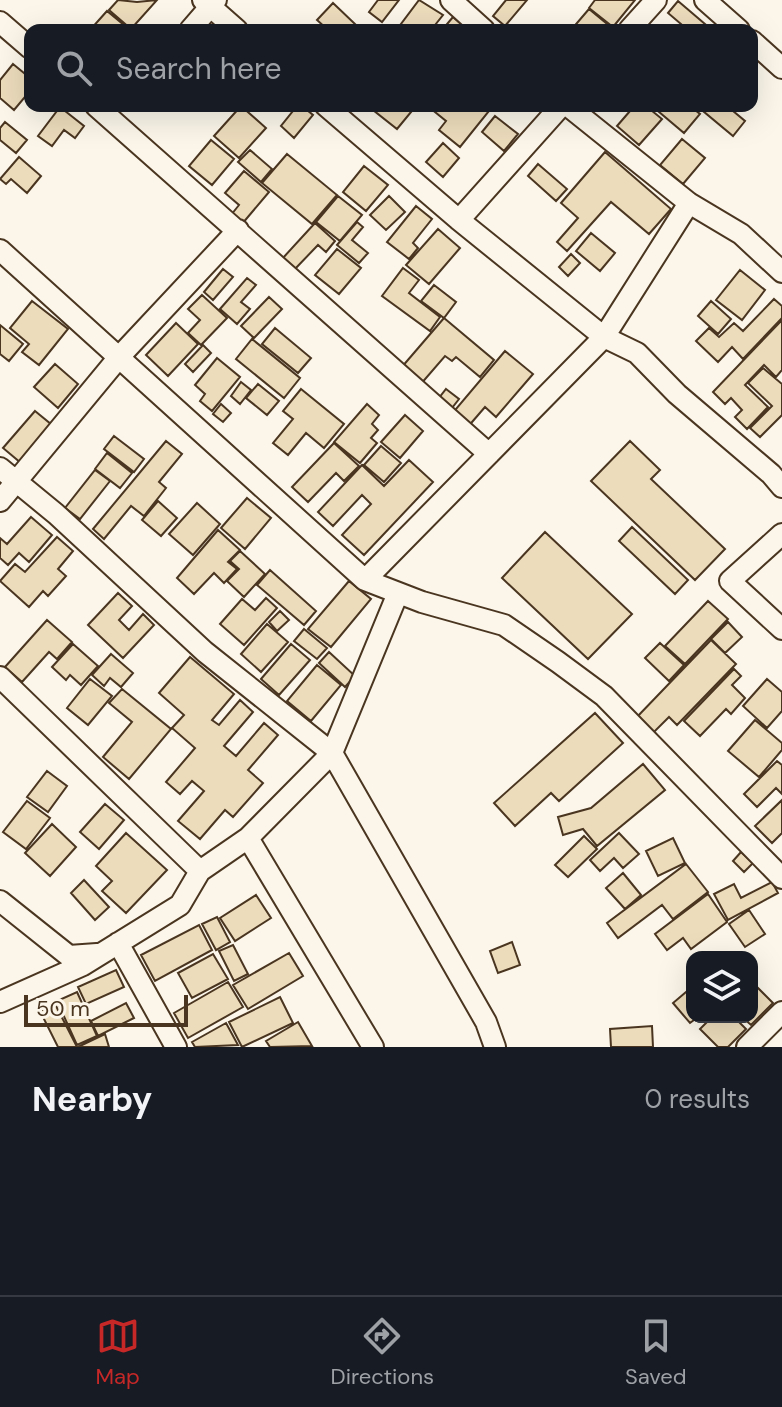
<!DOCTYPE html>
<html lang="en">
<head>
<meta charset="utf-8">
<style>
  :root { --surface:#171b24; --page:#242831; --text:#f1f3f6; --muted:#9ea1a6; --line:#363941; --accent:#c62828 }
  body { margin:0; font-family:"DM Sans",sans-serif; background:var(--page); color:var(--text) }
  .controls { position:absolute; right:24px; bottom:24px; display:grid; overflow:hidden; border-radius:16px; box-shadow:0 8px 32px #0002 }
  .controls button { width:72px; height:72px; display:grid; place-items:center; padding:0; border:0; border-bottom:2px solid var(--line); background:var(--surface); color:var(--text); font:40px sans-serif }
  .scale { position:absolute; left:24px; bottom:20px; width:164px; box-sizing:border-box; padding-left:8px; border:4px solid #4a3520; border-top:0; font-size:22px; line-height:28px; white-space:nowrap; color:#4a3520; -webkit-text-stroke:6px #fbf6e9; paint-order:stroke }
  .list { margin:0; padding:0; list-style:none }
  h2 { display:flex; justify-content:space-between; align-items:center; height:104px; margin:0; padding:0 32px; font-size:34px }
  h2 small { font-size:26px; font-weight:400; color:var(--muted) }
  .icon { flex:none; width:44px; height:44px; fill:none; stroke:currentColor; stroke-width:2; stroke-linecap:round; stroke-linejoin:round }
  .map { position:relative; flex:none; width:782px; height:1047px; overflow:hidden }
  .search { position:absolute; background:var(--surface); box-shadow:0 8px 32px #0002; left:24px; right:24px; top:24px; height:88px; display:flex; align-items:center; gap:20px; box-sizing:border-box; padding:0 28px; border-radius:16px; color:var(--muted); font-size:30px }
  .sheet { height:248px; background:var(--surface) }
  nav { display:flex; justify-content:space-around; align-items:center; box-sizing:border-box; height:112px; border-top:2px solid var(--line); background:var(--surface); font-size:22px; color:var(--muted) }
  nav a { display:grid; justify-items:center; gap:4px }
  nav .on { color:var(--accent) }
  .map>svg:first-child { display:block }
  .building { fill:#ecdcbc; stroke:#4a3520; stroke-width:2 }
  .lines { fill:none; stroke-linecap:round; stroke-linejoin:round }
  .minor-casing { stroke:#4a3520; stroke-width:24 }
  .minor { stroke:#fbf6e9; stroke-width:20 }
</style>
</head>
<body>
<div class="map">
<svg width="782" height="1047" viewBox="0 0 782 1047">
  <rect width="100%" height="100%" fill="#fbf6e9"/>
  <!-- building -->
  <path class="building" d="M118 0 137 2 157 0 131 29 109 10Z
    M378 0H399L382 22 369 12Z
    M419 0 443 15 431 30H400L398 28Z
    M506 0H527L505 26 493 16Z
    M595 0H635L613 27 589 8Z
    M678 1 712 30H688L668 13Z
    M333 3 355 24 349 30H328L317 20Z
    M589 9 612 28 611 30H571Z
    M107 11 130 30H112L109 28 107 30H90Z
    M453 17 468 30H442Z
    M13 64 30 78V91L14 110 0 98V80Z
    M241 106 266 128 239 158 214 136Z
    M297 106H302L313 115 294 138 281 126Z
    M376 106H416L397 129 373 110Z
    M431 106H482L489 111 460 147 439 130 446 121 430 108Z
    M624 106H646L662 119 639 145 617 126 630 111Z
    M652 106H690L700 114 684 133Z
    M707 106H727L745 121 733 136 703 111Z
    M60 107 84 126 75 138 64 130 52 146 38 136Z
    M495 116 518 134 504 151 482 132Z
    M5 122 27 140 16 153 0 140V128Z
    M682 139 705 158 683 184 660 165Z
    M211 140 234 159 212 185 189 166Z
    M443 143 459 158 443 177 426 162Z
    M250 150 272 169 261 182 238 162Z
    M605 152 671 209 649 234 611 202 567 251 557 242 578 218 561 203Z
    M287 154 337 195 312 224 262 183Z
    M19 157 41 176 27 193 11 179 6 184 0 179Z
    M538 164 567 189 556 201 528 176Z
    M364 166 388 185 366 211 343 192Z
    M244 171 269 192 242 224 231 215 239 205 225 193Z
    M338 196 362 215 340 241 316 222Z
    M389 196 405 212 386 230 370 215Z
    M416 206 432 219 413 243 418 248 409 259 387 242Z
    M357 222 363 227 352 240 368 253 359 263 337 245Z
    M315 223 335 241 326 252 318 245 294 270 282 259Z
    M438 229 460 248 429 284 406 265Z
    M591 233 615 253 600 271 576 251Z
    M337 249 361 268 339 294 315 275Z
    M571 254 580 263 568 276 559 267Z
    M403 268 419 280 409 293 440 317 430 331 382 296Z
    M223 269 233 277 213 300 204 292Z
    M740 270 765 290 742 320 716 300Z
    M247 278 256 285 241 302 250 309 237 324 220 309Z
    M434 285 456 302 444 318 421 301Z
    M202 295 227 318 201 345 188 333 200 320 188 309Z
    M269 297 282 309 254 338 241 326Z
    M774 299 782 306V318L743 359 732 347 718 362 696 341 709 328 719 337 734 323 743 331Z
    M32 301 68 329 39 365 22 352 29 344 10 328Z
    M711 301 731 319 718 334 698 316Z
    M444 318 494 360 480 377 456 357 452 361 445 356 420 385 401 368Z
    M782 320V370L776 377 764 365 745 385 768 407 747 429 735 417 742 410 731 398 725 404 713 392Z
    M176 323 198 344 168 376 146 355Z
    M0 325 23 344 9 361 0 354Z
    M275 328 311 358 298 373 262 344Z
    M252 339 300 378 284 398 236 359Z
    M203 345 211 353 193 372 185 364Z
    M505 351 533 374 496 417 485 407 466 429 450 416Z
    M217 358 240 377 212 411 200 401 205 394 195 385Z
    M55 364 78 384 58 408 34 387Z
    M763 368 782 384V415L760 437 750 428 772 406 748 383Z
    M241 382 251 390 240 404 231 396Z
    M258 384 279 401 267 415 246 398Z
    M301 389 344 424 324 448 306 433 288 455 273 443 293 419 283 411Z
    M446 389 459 399 448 413 435 403Z
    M221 404 231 413 223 422 213 414Z
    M367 404 379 415 372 424 378 430 371 438 377 443 360 463 334 442Z
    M35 411 52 425 21 463 3 448Z
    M405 415 423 431 400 458 381 442Z
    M114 436 144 459 134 472 104 449Z
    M166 441 182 454 159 482 166 488 144 516 131 506 104 539 93 529Z
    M630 441 660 470 651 479 725 549 695 580 591 481Z
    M334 443 359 466 344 481 336 473 308 502 292 487Z
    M381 446 401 463 384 482 364 465Z
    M107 453 132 473 120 488 95 469Z
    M409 460 433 482 364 555 342 535 371 504 362 495 333 526 318 512 362 465 384 486Z
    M95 470 110 481 80 519 65 508Z
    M247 498 271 518 245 549 221 528Z
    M158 501 177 518 161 536 142 520Z
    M197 503 220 524 193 555 169 534Z
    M31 517 52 535 29 562 19 553 8 565 0 558V538L7 544Z
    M632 527 688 580 675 594 619 541Z
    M218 530 240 550 228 562 237 569 224 583 214 573 194 594 177 578Z
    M545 532 632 614 588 659 502 578Z
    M57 537 73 551 58 569 66 576 48 596 43 591 29 607 0 581 15 564 25 572Z
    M240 551 265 574 244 597 227 581 239 569 230 561Z
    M270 570 316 611 304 625 257 585Z
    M349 581 371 599 331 647 308 629Z
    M118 593 132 606 119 620 129 630 143 614 154 625 123 658 88 625Z
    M266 598 277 608 244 645 220 624 242 599 255 610Z
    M708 601 728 619 685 664 665 646Z
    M280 611 289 620 277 631 269 622Z
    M47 620 72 642 57 659 49 652 22 682 5 667Z
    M728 622 742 637 725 653 711 639Z
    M267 624 288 642 261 672 241 654Z
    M304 629 327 648 317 659 294 641Z
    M711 640 736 664 677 725 669 717 653 733 636 718Z
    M660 643 684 665 669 681 645 658Z
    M73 644 98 666 81 685 70 675 66 680 52 667Z
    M291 644 310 660 279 695 261 679Z
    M329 652 355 676 345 687 319 663Z
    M111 654 133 673 121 687 110 678 104 686 92 675Z
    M190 657 234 694 212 720 219 725 240 700 253 712 224 746 236 756 264 723 278 735 248 770 263 783 233 817 225 810 200 839 178 821 204 791 192 781 180 794 166 782 195 748 172 728 184 715 159 693Z
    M317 665 341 685 311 721 287 701Z
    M734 669 741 676 732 685 745 698 731 714 726 709 700 736 684 721Z
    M90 679 112 696 88 725 67 708Z
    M767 679 782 692V711L767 728 743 706Z
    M122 689 171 729 129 779 103 757 132 722 109 703Z
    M595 713 623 743 559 801 551 793 515 826 494 803Z
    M755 720 782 743V750L759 777 728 751Z
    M777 761 782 765V794L776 788 757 807 744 794Z
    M643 764 665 790 597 846 583 829 563 835 558 817 591 808Z
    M47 771 67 786 48 812 27 797Z
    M782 800V833L772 843 755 826Z
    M27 801 50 818 26 849 3 832Z
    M105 804 124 820 99 849 80 832Z
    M52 824 76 847 50 876 25 853Z
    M126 833 167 870 126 913 102 891 112 881 96 866Z
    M619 833 639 854 623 868 614 858 600 871 590 860Z
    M584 836 597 849 568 877 555 865Z
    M673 838 685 863 658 876 646 851Z
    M741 852 753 863 744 872 733 861Z
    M686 864 708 892 673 919 662 905 618 938 607 923Z
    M623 873 641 895 625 909 606 888Z
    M84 880 109 907 95 920 71 893Z
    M772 882 778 893 728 920 714 894 734 884 741 898Z
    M708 894 727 922 691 949 683 938 667 950 655 934Z
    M256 895 271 918 235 941 220 918Z
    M749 910 765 934 745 947 729 924Z
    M217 917 230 942 216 950 202 924Z
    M199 925 212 950 155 981 141 955Z
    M512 942 520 965 498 973 490 951Z
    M233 945 248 974 234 981 219 951Z
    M289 953 303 976 248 1009 233 985Z
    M213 954 228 979 192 998 178 973Z
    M116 970 124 987 86 1004 78 987Z
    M228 982 243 1007 188 1038 174 1013Z
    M752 982 773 1003 751 1025 742 1017H752Z
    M692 987V1017H698L690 1023 673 1003Z
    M77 992 97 1036 77 1045 57 1001Z
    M280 997 293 1023 242 1047 229 1022Z
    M126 1003 134 1018 98 1036 91 1021Z
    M55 1004 77 1047H58L40 1011Z
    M712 1017H734L746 1029 728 1047H718L700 1029Z
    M298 1022 312 1046 270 1047 266 1041Z
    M226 1023 238 1045 195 1047 192 1042Z
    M652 1026 653 1047H611L610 1029Z
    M105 1034 109 1047H78Z"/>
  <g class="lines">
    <defs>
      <path id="minor" d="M203 0 237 30
        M451 0 484 30
        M705 0 739 30
        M0 22 30 48
        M190 30 216 0
        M629 30 656 0
        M752 41 782 68
        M96 106 489 454
        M326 106 459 220 604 337 637 353 677 394 771 474 782 487
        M568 106 689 203 741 234 782 272
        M459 220 561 106
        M0 250 365 580 422 602 504 625 558 662 604 696 782 878
        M0 468 56 514 205 652 332 753 486 1022 495 1047
        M0 501 120 356 238 230
        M782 534 730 581 782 629
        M365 580 604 337 689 203
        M0 677 200 871
        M0 901 69 956 97 954
        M118 943 176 1047
        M0 1002 83 965 180 905 200 871 248 838
        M373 1047 248 838 332 753 398 593
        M747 1047 782 1012"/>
    </defs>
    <!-- minor casing -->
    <use href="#minor" class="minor-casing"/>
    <!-- minor -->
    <use href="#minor" class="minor"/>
  </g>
</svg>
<div class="controls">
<button><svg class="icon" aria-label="layers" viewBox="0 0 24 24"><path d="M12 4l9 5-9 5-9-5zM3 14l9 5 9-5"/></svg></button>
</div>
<div class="scale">50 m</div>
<div class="search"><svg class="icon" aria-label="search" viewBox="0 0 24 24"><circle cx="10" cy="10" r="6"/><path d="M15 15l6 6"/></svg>Search here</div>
</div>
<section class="sheet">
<h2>Nearby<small>0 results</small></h2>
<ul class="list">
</ul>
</section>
<nav>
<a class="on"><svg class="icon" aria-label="map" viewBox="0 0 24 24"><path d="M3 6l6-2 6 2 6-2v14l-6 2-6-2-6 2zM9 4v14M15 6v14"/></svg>Map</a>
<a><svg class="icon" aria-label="directions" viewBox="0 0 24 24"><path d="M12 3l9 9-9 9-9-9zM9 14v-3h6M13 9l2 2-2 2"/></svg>Directions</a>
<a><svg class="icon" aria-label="saved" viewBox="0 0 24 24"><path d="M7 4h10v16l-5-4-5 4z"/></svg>Saved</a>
</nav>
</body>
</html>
